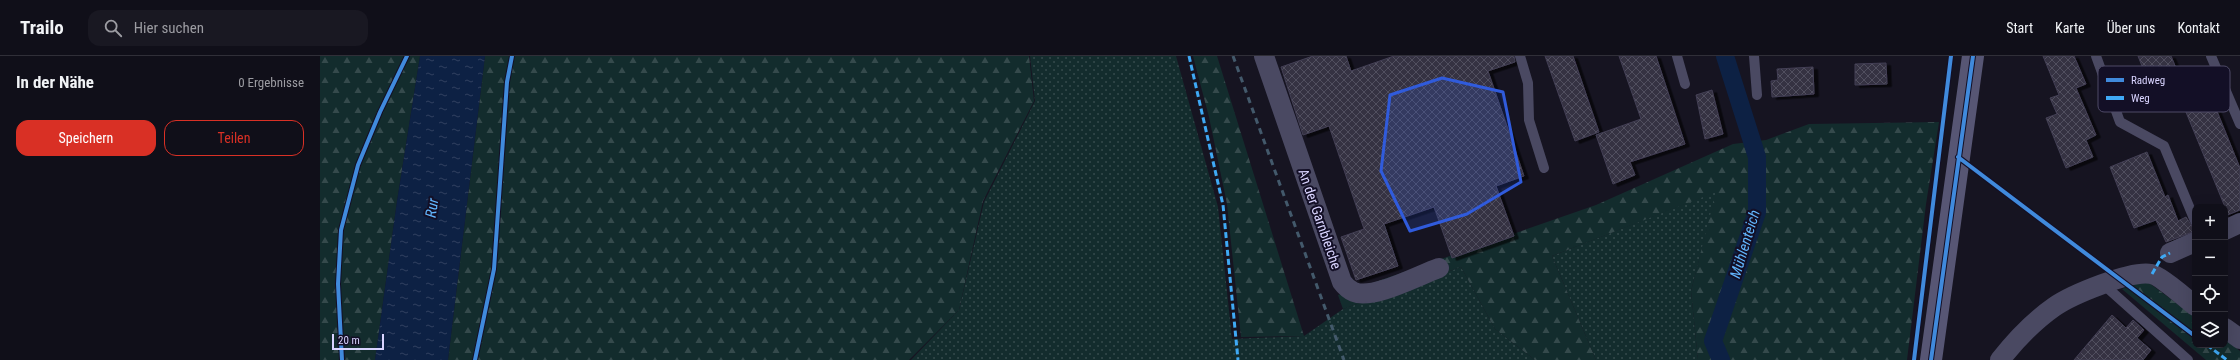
<!DOCTYPE html>
<html lang="de">
<head>
<meta charset="utf-8">
<style>
  :root { --surface:#100f19; --page:#191822; --text:#f1f3f6; --muted:#9c9ca2; --line:#302f38; --accent:#d93025 }
  body { margin:0; font-family:"Roboto Condensed",sans-serif; background:var(--page); color:var(--text) }
  .controls { position:absolute; right:12px; bottom:12px; display:grid; overflow:hidden; border-radius:8px; box-shadow:0 4px 16px #0002 }
  .controls button { width:36px; height:36px; display:grid; place-items:center; padding:0; border:0; border-bottom:1px solid var(--line); background:var(--surface); color:var(--text); font:20px sans-serif }
  .scale { position:absolute; left:12px; bottom:10px; width:52px; box-sizing:border-box; padding-left:4px; border:2px solid #d9d4ff; border-top:0; font-size:11px; line-height:14px; white-space:nowrap; color:#d9d4ff; -webkit-text-stroke:3px #130f26; paint-order:stroke }
  .list { margin:0; padding:0; list-style:none }
  h2 { display:flex; justify-content:space-between; align-items:center; height:52px; margin:0; padding:0 16px; font-size:17px }
  h2 small { font-size:13px; font-weight:400; color:var(--muted) }
  .actions { display:flex; gap:8px; padding:12px 16px }
  .actions a { flex:1; padding:9px 0; border:1px solid var(--accent); border-radius:12px; text-align:center; font-size:14px; color:var(--accent) }
  .actions .main { background:var(--accent); color:#fff }
  .icon { flex:none; width:22px; height:22px; fill:none; stroke:currentColor; stroke-width:2; stroke-linecap:round; stroke-linejoin:round }
  .map { position:relative; flex:none; width:1920px; height:304px; overflow:hidden }
  header { display:flex; align-items:center; gap:24px; box-sizing:border-box; height:56px; padding:0 20px; background:var(--surface); border-bottom:1px solid var(--line) }
  header strong { font-size:19px }
  nav { display:flex; gap:22px; margin-inline-start:auto; font-size:14px }
  .search { width:280px; height:36px; background:var(--page); display:flex; align-items:center; gap:10px; box-sizing:border-box; padding:0 14px; border-radius:12px; color:var(--muted); font-size:15px }
  main { display:flex }
  aside { flex:1; background:var(--surface) }
  .map>svg:first-child { display:block }
  .grass { fill:url(#grass-dots) }
  .forest { fill:url(#forest-firs) }
  .water { fill:url(#water-ripples) }
  .lines { fill:none; stroke-linecap:round; stroke-linejoin:round }
  .canal { stroke:#0d2144; stroke-width:18 }
  .building { fill:url(#building-cross-hatch); stroke:#433f54; filter:url(#shadow) }
  .service { stroke:#4a4962; stroke-width:10 }
  .minor { stroke:#4a4962; stroke-width:20 }
  .secondary { stroke:#575674; stroke-width:22 }
  .rail { stroke:#43596b; stroke-width:3; stroke-dasharray:6 5; stroke-linecap:butt }
  .quiet { stroke:#3fa9f5; stroke-width:3; stroke-dasharray:6 3; stroke-linecap:butt }
  .cycleway-casing { stroke:#130f26; stroke-width:6 }
  .cycleway { stroke:#408adc; stroke-width:4 }
  .marked { fill:#305bdc; fill-opacity:0.2; stroke:#305bdc; stroke-width:3; stroke-linejoin:round }
  .labels { text-anchor:middle; stroke-width:4; stroke-linejoin:round; paint-order:stroke }
  .street-label { font-size:14px; fill:#d9d4ff; stroke:#130f26 }
  .water-label { font-size:15px; font-style:italic; fill:#62b6ff; stroke:#130f26 }
  .key { fill:#130f26; stroke:#4e4a67; stroke-width:1 }
  .key-label { font-size:11px; fill:#d9d4ff }
</style>
</head>
<body>
<header>
<strong>Trailo</strong>
<div class="search"><svg class="icon" aria-label="search" viewBox="0 0 24 24"><circle cx="10" cy="10" r="6"/><path d="M15 15l6 6"/></svg>Hier suchen</div>
<nav><a>Start</a><a>Karte</a><a>Über uns</a><a>Kontakt</a></nav>
</header>
<main>
<aside>
<h2>In der Nähe<small>0 Ergebnisse</small></h2>
<ul class="list">
</ul>
<div class="actions"><a class="main">Speichern</a><a>Teilen</a></div>
</aside>
<div class="map">
<svg width="1920" height="304" viewBox="0 0 1920 304">
  <defs>
    <pattern id="grass-dots" width="8" height="8" patternUnits="userSpaceOnUse"><rect width="8" height="8" fill="#132c2d"/><path d="M2 2h.1M6 6h.1" fill="none" stroke="#354a4c" stroke-width="1.8" stroke-linecap="round"/></pattern>
    <pattern id="forest-firs" width="22" height="20" patternUnits="userSpaceOnUse"><rect width="22" height="20" fill="#132c2d"/><path d="M5 1l3.5 6h-7zM16 11l3.5 6h-7z" fill="#354a4c"/></pattern>
    <pattern id="water-ripples" width="26" height="14" patternUnits="userSpaceOnUse"><rect width="26" height="14" fill="#0d2144"/><path d="M2 4q2-2 4 0t4 0M15 11q2-2 4 0t4 0" fill="none" stroke="#304060"/></pattern>
    <pattern id="building-cross-hatch" width="8" height="8" patternUnits="userSpaceOnUse"><rect width="8" height="8" fill="#343243"/><path d="M0 0l8 8M0 8l8-8" fill="none" stroke="#514f5f"/></pattern>
    <filter id="shadow"><feDropShadow dx="4.5" dy="2.5" stdDeviation="0" flood-color="#0009"/></filter>
  </defs>
  <rect width="100%" height="100%" fill="#161421"/>
  <!-- grass -->
  <path class="grass" d="M710 0H856L898 151 912 283 984 280 1023 253 1141 211 1175 273 1215 304H591L639 254 664 146 715 45Z
    M1397 135 1371 235 1378 304H1276L1232 200Z"/>
  <!-- forest -->
  <path class="forest" d="M0 0H100L77 145 55 304H0Z
    M165 0H709L714 45 663 145 639 254 589 304H128Z
    M873 0H897L984 280 921 281 907 148 889 61Z
    M1619 66 1606 148 1587 304H1378L1371 235 1396 136 1232 200 1276 304H1215L1175 273 1141 211 1023 253 1018 239 1276 149 1413 88 1446 84 1489 68Z
    M1825 224 1875 261V289H1905V283L1920 295V304H1886L1802 233Z"/>
  <!-- water -->
  <path class="water" d="M100 0H165L128 304H55L77 145Z"/>
  <g class="lines">
    <!-- canal -->
    <path class="canal" d="M1401 304 1393 285 1437 156V101L1405 0"/>
  </g>
  <!-- building -->
  <path class="building" d="M993 0H1026L1031 15 1074 0H1194L1195 6 1168 15 1204 120 1176 130 1194 180 1132 202 1114 151 1064 168 1078 210 1036 224 1021 181 1044 173 1009 70 983 79 961 11Z
    M1225 0H1253L1279 76 1255 85Z
    M1299 0H1336L1365 88 1310 106 1315 119 1293 128 1276 79 1321 63Z
    M1723 0H1754L1766 28 1756 32 1776 79 1766 84 1773 101 1746 112 1726 62 1737 58 1730 42 1739 39Z
    M1818 0H1851L1868 41 1888 33 1920 112V154L1905 160V151L1861 44 1839 53Z
    M1566 7 1567 28 1535 29V8Z
    M1493 11 1494 38 1452 41 1451 25 1458 24 1457 13Z
    M1392 34 1403 78 1385 83 1376 39Z
    M1827 96 1845 141 1848 139 1858 165 1866 161 1875 175 1846 186 1836 164 1814 172 1790 111Z
    M1792 259 1806 272 1813 264 1824 274 1817 282 1831 294 1823 304H1754Z"/>
  <g class="lines">
    <!-- service -->
    <path class="service" d="M1200 0 1208 27 1209 64 1224 112
      M1357 0 1365 28
      M1434 0 1437 39
      M1776 0 1800 66 1844 90 1875 165
      M1891 0 1920 68
      M1783 228 1868 304"/>
    <!-- minor -->
    <path class="minor" d="M944 0 1022 226C1025 230 1029 234 1034 236 1053 244 1099 219 1119 212
      M1905 174 1920 167
      M1850 197 1875 186
      M1905 272 1920 283
      M1680 304C1695 285 1714 265 1734 251 1751 239 1811 214 1831 218 1839 219 1867 243 1875 250"/>
    <!-- secondary -->
    <path class="secondary" d="M1611 304 1653 0"/>
    <!-- rail -->
    <path class="rail" d="M913 0 1024 304"/>
    <!-- quiet -->
    <path class="quiet" d="M869 0 903 149 918 304
      M1832 218 1842 201 1850 197
      M1887 289 1907 304"/>
    <defs>
      <path id="cycleway" d="M1638 101 1875 280
        M22 304 18 228 21 174 38 109 60 56 87 0
        M155 304 174 213 187 26 192 0
        M1594 304 1631 0
        M1611 304 1653 0"/>
    </defs>
    <!-- cycleway casing -->
    <use href="#cycleway" class="cycleway-casing"/>
    <!-- cycleway -->
    <use href="#cycleway" class="cycleway"/>
  </g>
  <!-- marked area -->
  <path class="marked" d="M1122 22 1183 36 1201 126 1147 158 1090 175 1061 115 1070 39Z"/>
  <g class="labels">
    <!-- street labels -->
    <g class="street-label">
      <text transform="translate(1000 163) rotate(71)" y="5">An der Garnbleiche</text>
    </g>
    <!-- water labels -->
    <g class="water-label">
      <text transform="translate(112 152) rotate(-82)" y="5">Rur</text>
      <text transform="translate(1425 188) rotate(-73)" y="5">Mühlenteich</text>
    </g>
  </g>
  <!-- legend -->
  <rect x="1778" y="10" width="132" height="46" rx="6" class="key"/>
  <rect x="1786" y="22" width="18" height="4" fill="#408adc"/>
  <rect x="1786" y="40" width="18" height="4" fill="#3fa9f5"/>
  <g class="key-label">
    <text x="1811" y="28">Radweg</text>
    <text x="1811" y="46">Weg</text>
  </g>
</svg>
<div class="controls">
<button>+</button>
<button>−</button>
<button><svg class="icon" aria-label="locate" viewBox="0 0 24 24"><circle cx="12" cy="12" r="6"/><path d="M12 2v4M12 18v4M2 12h4M18 12h4"/></svg></button>
<button><svg class="icon" aria-label="layers" viewBox="0 0 24 24"><path d="M12 4l9 5-9 5-9-5zM3 14l9 5 9-5"/></svg></button>
</div>
<div class="scale">20 m</div>
</div>
</main>
</body>
</html>
